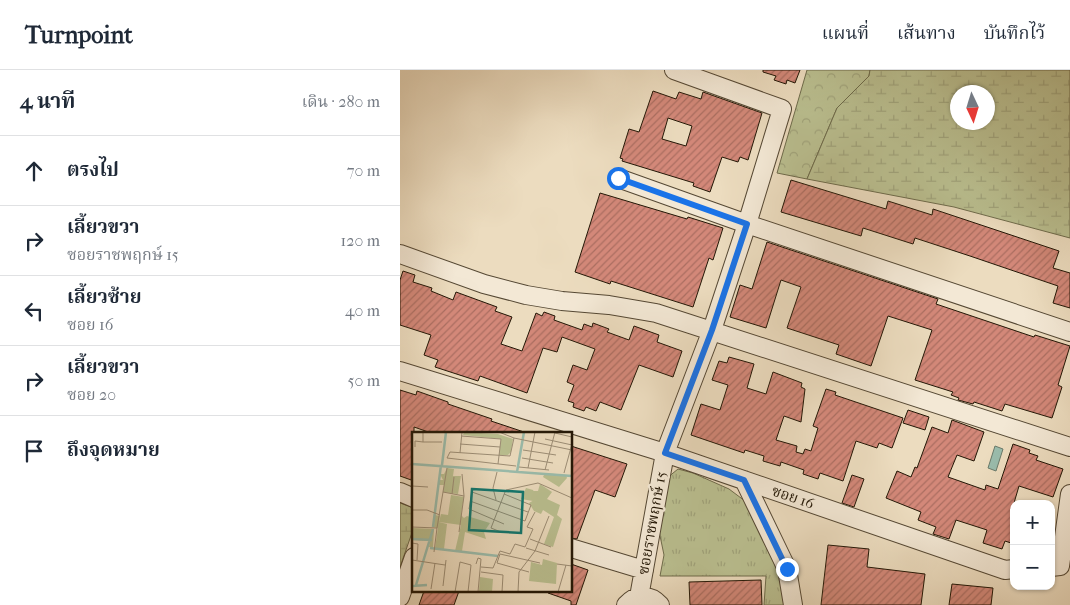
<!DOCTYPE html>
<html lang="th">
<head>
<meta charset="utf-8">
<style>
  :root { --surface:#fff; --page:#f6f6f7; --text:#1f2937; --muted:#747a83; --line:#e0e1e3 }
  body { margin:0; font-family:"IM FELL French Canon","Noto Serif Thai",serif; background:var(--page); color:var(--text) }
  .controls { position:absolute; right:15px; bottom:15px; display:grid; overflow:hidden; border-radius:10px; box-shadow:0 1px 4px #0004 }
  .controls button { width:45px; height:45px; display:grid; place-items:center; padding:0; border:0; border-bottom:1px solid var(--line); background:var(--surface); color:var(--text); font:25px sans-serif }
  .compass { position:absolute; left:550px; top:15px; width:45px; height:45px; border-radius:50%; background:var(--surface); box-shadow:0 1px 4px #0004; rotate:176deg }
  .stop { position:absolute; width:15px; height:15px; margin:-11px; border:4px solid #1a73e8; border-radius:50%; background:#fff }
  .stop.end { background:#1a73e8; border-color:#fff; box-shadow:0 1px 5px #0008 }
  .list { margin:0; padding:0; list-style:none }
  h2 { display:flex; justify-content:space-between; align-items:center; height:65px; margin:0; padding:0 20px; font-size:21px }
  h2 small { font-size:16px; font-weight:400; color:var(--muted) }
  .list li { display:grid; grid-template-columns:32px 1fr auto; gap:15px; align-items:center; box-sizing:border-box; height:70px; padding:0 20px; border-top:1px solid var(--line) }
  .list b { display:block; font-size:19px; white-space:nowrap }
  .list p { margin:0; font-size:16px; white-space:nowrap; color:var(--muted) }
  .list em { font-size:16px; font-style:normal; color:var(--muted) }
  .icon { flex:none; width:28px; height:28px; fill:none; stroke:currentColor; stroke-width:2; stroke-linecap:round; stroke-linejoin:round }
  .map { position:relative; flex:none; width:670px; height:535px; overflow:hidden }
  header { display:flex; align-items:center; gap:30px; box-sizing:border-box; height:70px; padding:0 25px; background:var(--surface); border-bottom:1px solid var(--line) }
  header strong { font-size:24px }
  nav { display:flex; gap:28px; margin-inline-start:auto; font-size:18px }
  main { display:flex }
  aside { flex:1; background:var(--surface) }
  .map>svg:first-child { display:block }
  .grass { fill:url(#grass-tufts); stroke:#6e6b4b }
  .forest { fill:url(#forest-crowns); stroke:#6e6b4b }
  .wetland { fill:url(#wetland-marsh); stroke:#6e6b4b; fill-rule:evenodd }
  .water { fill:#9abcac; stroke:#6a7a6a }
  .building { fill:url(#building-hatch); stroke:#231706; fill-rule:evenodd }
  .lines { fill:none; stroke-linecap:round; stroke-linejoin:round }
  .minor-casing { stroke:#554834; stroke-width:20 }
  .minor { stroke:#f3e8d5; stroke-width:18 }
  .route { stroke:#1a73e8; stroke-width:6 }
  .labels { text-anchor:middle; stroke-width:4.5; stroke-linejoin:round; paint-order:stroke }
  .street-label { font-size:15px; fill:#231706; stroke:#f3e8d5 }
  .inset-river { fill:none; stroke:#9abcac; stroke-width:2.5 }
  .inset-road { fill:none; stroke:#9c8d75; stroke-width:1 }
  .view { fill:#0f766e; fill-opacity:0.15; stroke:#0f766e; stroke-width:2.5 }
  .inset-edge { fill:none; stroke:#231706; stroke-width:2.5 }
</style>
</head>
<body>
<header>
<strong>Turnpoint</strong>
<nav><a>แผนที่</a><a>เส้นทาง</a><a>บันทึกไว้</a></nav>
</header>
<main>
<aside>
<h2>4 นาที<small>เดิน · 280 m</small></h2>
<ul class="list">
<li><svg class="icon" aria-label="ahead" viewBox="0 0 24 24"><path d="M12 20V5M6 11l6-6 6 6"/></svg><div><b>ตรงไป</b></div><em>70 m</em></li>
<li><svg class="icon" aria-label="right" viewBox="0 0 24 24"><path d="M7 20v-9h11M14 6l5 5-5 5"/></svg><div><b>เลี้ยวขวา</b><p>ซอยราชพฤกษ์ 15</p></div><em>120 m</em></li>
<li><svg class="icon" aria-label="left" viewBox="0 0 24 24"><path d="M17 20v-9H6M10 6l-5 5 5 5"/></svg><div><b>เลี้ยวซ้าย</b><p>ซอย 16</p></div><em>40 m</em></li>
<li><svg class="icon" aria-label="right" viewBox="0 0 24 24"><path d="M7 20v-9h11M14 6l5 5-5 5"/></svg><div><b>เลี้ยวขวา</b><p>ซอย 20</p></div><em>50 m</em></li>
<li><svg class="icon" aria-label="arrive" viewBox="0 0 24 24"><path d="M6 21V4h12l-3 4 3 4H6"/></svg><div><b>ถึงจุดหมาย</b></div></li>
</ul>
</aside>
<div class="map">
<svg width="670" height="535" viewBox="0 0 670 535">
  <defs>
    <pattern id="grass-tufts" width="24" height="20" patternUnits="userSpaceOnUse" patternTransform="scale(1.25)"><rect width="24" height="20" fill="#babf90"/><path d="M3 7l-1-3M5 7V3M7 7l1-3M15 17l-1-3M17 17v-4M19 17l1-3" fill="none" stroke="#a0a37b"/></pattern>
    <pattern id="forest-crowns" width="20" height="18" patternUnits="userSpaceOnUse" patternTransform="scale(1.25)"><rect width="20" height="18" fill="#babf90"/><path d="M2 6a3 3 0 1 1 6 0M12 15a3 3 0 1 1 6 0" fill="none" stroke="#a0a37b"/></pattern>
    <pattern id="wetland-marsh" width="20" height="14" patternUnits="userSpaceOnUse" patternTransform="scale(1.25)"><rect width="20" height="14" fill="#babf90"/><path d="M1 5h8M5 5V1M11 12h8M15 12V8" fill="none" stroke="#a0a37b"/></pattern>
    <pattern id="building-hatch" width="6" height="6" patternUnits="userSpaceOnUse" patternTransform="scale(1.25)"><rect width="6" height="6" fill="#d38879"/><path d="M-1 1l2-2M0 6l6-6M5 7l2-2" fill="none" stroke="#ab6e61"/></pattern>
  </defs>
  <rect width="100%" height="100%" fill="#ecdcbf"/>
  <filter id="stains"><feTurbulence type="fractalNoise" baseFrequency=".004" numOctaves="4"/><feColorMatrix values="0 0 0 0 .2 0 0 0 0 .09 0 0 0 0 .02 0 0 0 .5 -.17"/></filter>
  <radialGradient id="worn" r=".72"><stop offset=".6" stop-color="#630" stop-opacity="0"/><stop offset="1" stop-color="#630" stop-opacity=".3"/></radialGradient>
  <!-- grass -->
  <path class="grass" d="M278 399 293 403 329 419 349 434 386 511V535H364L366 506H260L264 485 258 456 267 408Z"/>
  <!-- forest -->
  <path class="forest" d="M407 0H470L469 6 437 38 407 109 377 103Z"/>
  <!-- wetland -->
  <path class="wetland" d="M470 0H670V168L554 137 407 109 437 38 469 6ZM558 22H588V52H558Z
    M0 433 14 438V457L0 497Z"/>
  <!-- water -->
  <path class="water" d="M595 376 603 379 596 401 588 398Z"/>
  <!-- building -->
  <path class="building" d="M363 0H400L395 13 387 10 386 14 374 10 376 6 363 2Z
    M253 21 276 29 279 22 301 29 303 22 362 43 348 90 340 87 338 92 322 87 310 122 293 116 294 113 222 91 223 89 220 88 229 59 239 62ZM268 48 292 56 286 76 262 69Z
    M391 110 486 139 488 131 532 145 533 139 659 181 653 198 670 203V238L653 233 658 216 570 186 515 168 513 174 463 158 461 166 381 142Z
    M200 123 287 149 288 147 323 158 313 190 309 188 293 237 211 211 210 214 175 202Z
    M367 172 538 229 536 234 634 267 635 265 670 276 658 315 662 317 652 348 605 334 602 341 574 332 573 334 558 330 559 328 551 325 553 322 515 310 532 260 488 246 471 296 436 284 439 275 387 258 401 217 381 210 366 258 330 247 340 215 352 219Z
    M3 201 15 205 13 212 32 218 31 221 53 230 56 222 97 237 95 241 112 247 101 274 122 281 136 243 142 246 144 242 155 246 154 250 182 260 184 254 192 257 193 253 209 259 207 262 229 270 234 256 259 265 257 272 282 281 273 307 239 295 221 340 200 332 196 341 186 337 184 341 173 337 174 333 168 331 174 315 167 312 173 295 187 300 195 279 162 267 157 282 143 278 127 323 80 306 78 311 35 297 38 290 24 285 31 265 0 255V210Z
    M329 287 354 294 347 318 366 324 373 302 402 313 401 317 405 319 401 352 384 346 376 370 397 376 396 382 403 384 405 379 411 381 418 358 413 356 426 319 436 322 435 325 503 348 492 378 479 373 477 378 456 371 443 411 420 403 418 409 403 404 404 400 381 392 380 396 363 391 364 386 345 380 344 383 291 365 301 334 320 340 328 315 312 310 319 291 327 293Z
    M0 320 16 325 17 321 48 332V334L92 349 91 351 124 362 123 364H34L14 357V411L0 406Z
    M508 340 529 347 525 360 503 353Z
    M552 350 584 362 574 391 557 385 548 407 585 420 586 415 598 419 613 374 630 380 629 383 638 386 636 390 663 399 653 427 619 416 614 433V474L605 471 602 479 583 473 587 460 556 450 549 469 533 464 536 457 518 450 521 442 486 428 497 401 511 407 515 397 517 398 532 357 548 363Z
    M171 376 227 394 215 427 195 420 177 469 171 468Z
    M452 405 464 409 454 437 442 433Z
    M428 475 469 479 467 497 525 504 521 535H421Z
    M171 494 188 500 176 535H171V531L148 523V521H171Z
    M361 510 362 535H290L289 512Z
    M552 514 593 518 591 535H549Z
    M24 521H59L54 535H19Z"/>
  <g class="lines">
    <defs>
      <path id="minor" d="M218 108 347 154 670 262
        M0 184 84 214 126 225 162 231 209 235 256 243 670 377
        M0 301 265 383 605 500 614 499
        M344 410 387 499 393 535
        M0 422 14 428
        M171 478 244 500
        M651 497 660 496 670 424
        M0 527 14 487
        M239 527 265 383 312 260 347 154 382 39 274 0
        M226 535C236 524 250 524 260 535"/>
    </defs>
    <!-- minor casing -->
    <use href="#minor" class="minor-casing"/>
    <!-- minor -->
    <use href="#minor" class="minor"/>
  </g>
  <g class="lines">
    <!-- route -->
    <path class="route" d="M218 108 347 154 312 260 265 383 344 410 387 499"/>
  </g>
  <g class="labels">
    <!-- street labels -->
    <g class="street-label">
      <text transform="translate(393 427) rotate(19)" y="5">ซอย 16</text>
      <text transform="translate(252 453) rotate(-80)" y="5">ซอยราชพฤกษ์ 15</text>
    </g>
  </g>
  <!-- overview -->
  <g transform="translate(12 362)">
    <rect width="160" height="160" fill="#ecdcbf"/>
    <path d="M23 83 28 84 27 90 35 92 32 117 23 116 26 96 22 95ZM68 145 81 147 80 160 67 159Z" fill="#babf90"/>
    <path d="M35 36 42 37 41 44H49L46 62 31 60 32 53H26L27 48H31L28 42H32ZM133 41 154 43 155 46 147 55 131 45ZM128 52 140 60 135 67 148 73 145 83 150 87 141 115 132 112 142 85 131 78 129 82 122 79 117 71 122 68 120 59H126ZM0 96 22 97 21 115H17L18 109 0 108ZM131 127 145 131 144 152 117 149 119 130 130 133Z" fill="#babf90"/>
    <path d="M114 56 121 58 127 70 109 67ZM39 63 52 65 49 83 52 86 55 84 78 91 72 100 74 107 53 100 50 119H43L49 93 27 90 29 82 36 83Z" fill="#babf90"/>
    <path d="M52 0 86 2 101 7 99 20 96 23H87L89 7 51 3Z" fill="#babf90"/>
    <path class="inset-river" d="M0 32 160 44M30 33 34 0M105 40 112 0M21 95 29 33M0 107 20 108M18 116 86 124M4 153 21 97M0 154 15 153"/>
    <path class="inset-road" d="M87 0 102 6M143 1 160 5M49 4 89 7 86 32M133 7 160 13M11 10H30M48 12 88 15M3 15V9L11 10V0M111 18 144 23M48 21 50 0M110 26 141 31M104 34 35 26 38 20 98 24 102 6 160 18M107 35 137 38M116 36 123 0M133 38 143 0M152 41 160 12M50 42 52 64M0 54 16 55M94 58 126 51 160 66M31 60 52 64 47 100M40 62 42 45M84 68 81 56 85 40M58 69 113 89 119 73 92 62M0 78H15L28 83M92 92 57 77 60 60 116 80M0 95 25 96 35 36M89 100 79 96 93 60M118 107 139 115M0 111 6 112 5 128M114 116 137 123M22 120 25 96M0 128 33 133M64 132 66 126 69 127 66 160M145 132 160 134M69 135 81 136 88 119 98 122 103 112 113 115 121 97 115 95 123 80M69 140 91 143 90 160M117 140 85 131 88 122 128 131M31 154 34 128M19 157 23 131M43 160 48 130 59 133 56 160M106 160 107 140 123 119 137 84M146 160 154 133"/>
    <path class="view" d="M60 57 111 60 109 101 57 98Z"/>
    <rect width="160" height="160" class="inset-edge"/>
  </g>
  <rect width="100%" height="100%" filter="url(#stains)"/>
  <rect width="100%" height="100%" fill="url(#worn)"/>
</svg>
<div class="controls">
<button>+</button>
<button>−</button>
</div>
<svg class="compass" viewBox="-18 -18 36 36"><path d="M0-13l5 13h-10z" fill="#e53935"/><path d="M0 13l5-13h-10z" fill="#747a83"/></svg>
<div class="stop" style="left:218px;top:108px"></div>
<div class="stop end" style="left:387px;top:499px"></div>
</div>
</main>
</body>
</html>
